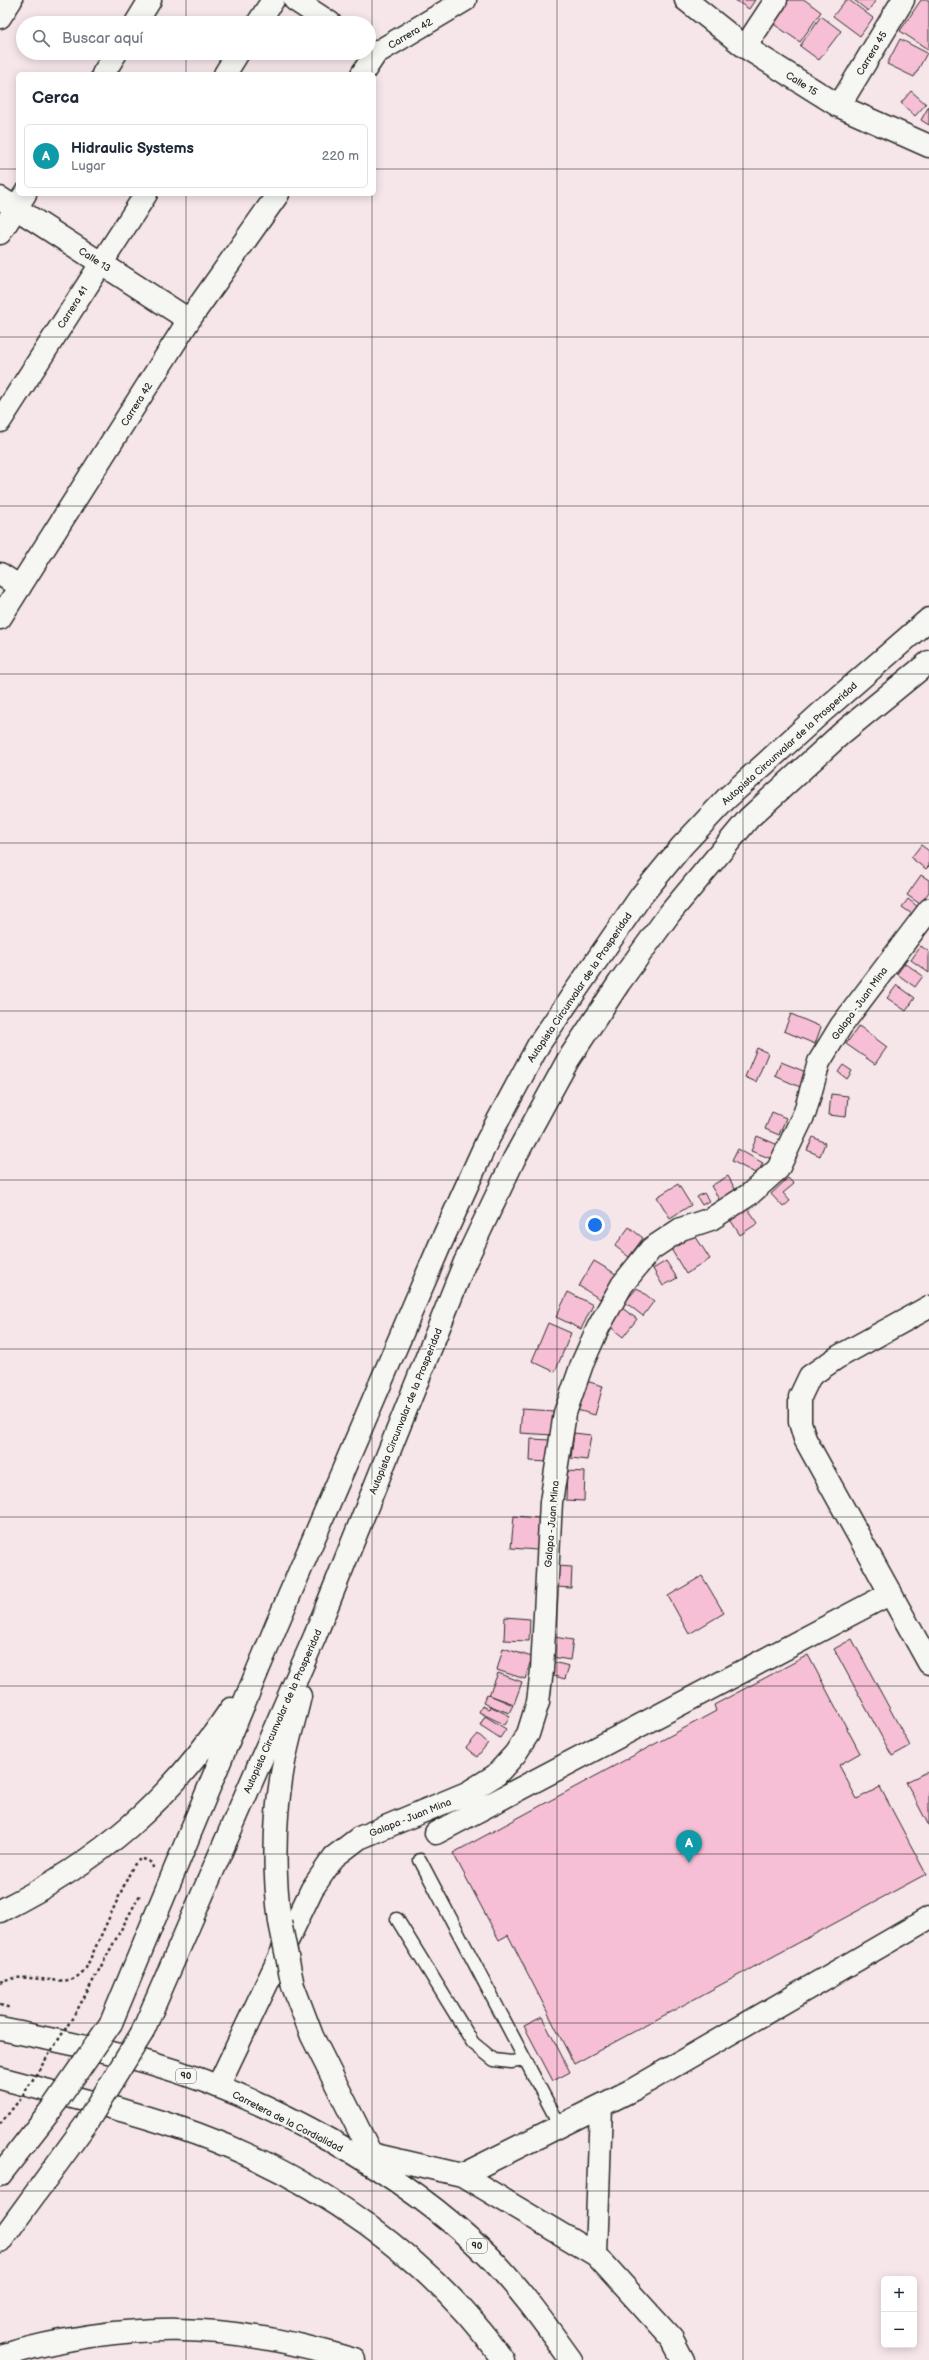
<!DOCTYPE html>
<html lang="es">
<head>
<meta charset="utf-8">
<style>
  :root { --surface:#fff; --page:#f2f2f3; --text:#1f2937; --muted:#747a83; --line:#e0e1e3; --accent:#ea580c }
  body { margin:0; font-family:"Balsamiq Sans",sans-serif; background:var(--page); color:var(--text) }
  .controls { position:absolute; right:12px; bottom:12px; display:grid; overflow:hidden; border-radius:6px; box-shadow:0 2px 10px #0003 }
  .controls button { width:36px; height:36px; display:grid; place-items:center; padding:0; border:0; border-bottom:1px solid var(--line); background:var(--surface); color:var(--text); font:20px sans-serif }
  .you { position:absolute; left:595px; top:1225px; width:14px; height:14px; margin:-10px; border:3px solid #fff; border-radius:50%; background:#1a73e8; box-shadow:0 0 0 6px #1a73e833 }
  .badge { display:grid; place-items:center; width:26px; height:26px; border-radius:50%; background:var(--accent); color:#fff; font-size:13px; font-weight:700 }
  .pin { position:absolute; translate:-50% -33px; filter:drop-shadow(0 1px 2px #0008) }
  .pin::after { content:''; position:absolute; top:21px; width:14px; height:12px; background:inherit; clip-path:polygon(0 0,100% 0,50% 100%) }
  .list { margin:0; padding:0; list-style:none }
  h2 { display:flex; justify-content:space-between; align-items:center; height:52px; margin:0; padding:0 16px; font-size:17px }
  h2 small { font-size:13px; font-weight:400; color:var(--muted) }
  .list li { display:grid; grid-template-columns:26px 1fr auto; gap:12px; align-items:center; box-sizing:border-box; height:64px; margin:0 8px 8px; padding:0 8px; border:1px solid var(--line); border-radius:6px }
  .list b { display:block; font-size:15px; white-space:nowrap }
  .list p { margin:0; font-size:13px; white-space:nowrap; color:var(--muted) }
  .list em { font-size:13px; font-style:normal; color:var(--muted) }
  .icon { flex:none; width:22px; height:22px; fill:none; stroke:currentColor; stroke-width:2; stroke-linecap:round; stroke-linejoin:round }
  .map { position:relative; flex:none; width:929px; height:2360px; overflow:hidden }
  .search { position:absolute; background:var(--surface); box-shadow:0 2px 10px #0003; left:16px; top:16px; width:360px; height:44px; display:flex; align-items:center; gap:10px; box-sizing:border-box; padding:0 14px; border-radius:22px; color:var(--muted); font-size:15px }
  .panel { position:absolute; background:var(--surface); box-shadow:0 2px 10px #0003; left:16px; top:72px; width:360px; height:124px; border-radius:6px }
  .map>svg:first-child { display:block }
  .building { fill:#f7bfd5; stroke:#2b2b2b }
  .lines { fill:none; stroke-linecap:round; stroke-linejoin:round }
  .service-casing { stroke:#2b2b2b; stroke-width:15 }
  .minor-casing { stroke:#2b2b2b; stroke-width:25 }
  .trunk-casing { stroke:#2b2b2b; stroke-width:25 }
  .path { stroke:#2b2b2b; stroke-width:2.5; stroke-dasharray:3 3; stroke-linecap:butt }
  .service { stroke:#f6f6f2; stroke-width:12 }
  .minor { stroke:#f6f6f2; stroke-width:22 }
  .trunk { stroke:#f6f6f2; stroke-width:22 }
  .trunk-bridge-casing { stroke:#2b2b2b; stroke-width:25; stroke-linecap:butt }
  .path-bridge { stroke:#2b2b2b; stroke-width:2.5; stroke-dasharray:3 3; stroke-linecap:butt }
  .trunk-bridge { stroke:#f6f6f2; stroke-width:22 }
  .grid { fill:none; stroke:#2b2b2b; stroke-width:1; stroke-opacity:0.55 }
  .labels { text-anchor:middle; stroke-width:4; stroke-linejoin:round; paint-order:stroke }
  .shield { fill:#f6f6f2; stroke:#686867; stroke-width:1 }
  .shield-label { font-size:9px; font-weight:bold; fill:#2b2b2b }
  .street-label { font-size:10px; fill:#2b2b2b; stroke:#f6f6f2 }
</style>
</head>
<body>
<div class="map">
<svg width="929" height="2360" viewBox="0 0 929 2360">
  <rect width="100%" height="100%" fill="#f6e6e9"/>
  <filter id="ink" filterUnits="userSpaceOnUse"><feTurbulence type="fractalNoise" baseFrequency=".025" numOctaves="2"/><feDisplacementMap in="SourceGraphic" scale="8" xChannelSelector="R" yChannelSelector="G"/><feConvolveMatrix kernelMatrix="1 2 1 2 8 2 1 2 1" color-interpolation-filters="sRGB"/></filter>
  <g filter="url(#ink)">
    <!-- building -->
    <path class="building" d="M735 0H755L749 9Z
      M788 0H805L821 12 800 42 772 23Z
      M846 0H849L873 18 860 36 833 16Z
      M854 0H876L868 11Z
      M921 0H929V50L900 31Z
      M821 16 841 31 819 60 800 46Z
      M900 39 927 53 914 77 887 64Z
      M911 91 926 104 915 116 901 103Z
      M929 106V125L921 120Z
      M921 845 929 851V866L926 869 911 858Z
      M921 875 929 880V892L920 904 907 895Z
      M908 899 918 907 912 914 902 907Z
      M921 946 929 952V973L911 960Z
      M905 963 923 976 915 987 897 974Z
      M897 985 915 998 906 1011 887 998Z
      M791 1014 821 1027 815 1044 784 1031Z
      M859 1026 887 1047 875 1064 846 1044Z
      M757 1048 768 1053 756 1082 745 1077Z
      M781 1062 806 1072 800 1087 775 1076Z
      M843 1065 852 1071 847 1079 838 1072Z
      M831 1094 848 1096 846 1117 829 1115Z
      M772 1112 786 1118 779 1135 765 1129Z
      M757 1136 778 1145 772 1159 751 1151Z
      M813 1137 825 1143 820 1156 807 1150Z
      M738 1149 763 1163 757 1174 732 1161Z
      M728 1176 736 1191 720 1201 711 1186Z
      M788 1178 794 1184 783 1193 790 1201 783 1207 771 1194Z
      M678 1184 691 1205 670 1218 657 1197Z
      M704 1193 709 1201 702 1205 697 1197Z
      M746 1206 758 1223 740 1235 729 1218Z
      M629 1227 643 1238 629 1257 615 1246Z
      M694 1234 710 1259 686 1274 671 1249Z
      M594 1261 616 1274 600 1299 579 1286Z
      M666 1261 677 1278 663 1286 653 1269Z
      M637 1288 654 1301 643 1316 625 1302Z
      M568 1292 593 1305 581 1329 556 1317Z
      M622 1308 637 1319 623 1337 608 1325Z
      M548 1323 571 1333 555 1372 532 1361Z
      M586 1381 603 1386 595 1415 577 1410Z
      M522 1409 554 1411 553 1435 520 1433Z
      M574 1433 591 1435 587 1460 571 1458Z
      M531 1439 550 1440 549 1462 530 1461Z
      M567 1471 585 1472 584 1501 566 1500Z
      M514 1516 539 1518 537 1550 511 1548Z
      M558 1566 572 1567 571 1588 557 1587Z
      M702 1576 724 1613 689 1634 668 1596Z
      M505 1617 530 1619 529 1641 504 1640Z
      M554 1637 573 1640 570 1660 552 1657Z
      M852 1639 910 1746 892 1756 834 1649Z
      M503 1648 532 1657 525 1679 497 1670Z
      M808 1655 860 1753 839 1765 857 1799 880 1787 926 1874 574 2064 508 1935 499 1940 453 1853 716 1711 714 1705Z
      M553 1662 569 1666 565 1679 550 1675Z
      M498 1673 522 1682 514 1704 489 1695Z
      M487 1694 513 1705 509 1713 483 1703Z
      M482 1706 489 1709 490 1706 510 1716 505 1725 479 1712Z
      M485 1716 506 1729 500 1738 480 1725Z
      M478 1734 488 1743 477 1757 466 1748Z
      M927 1772 929 1776V1826L906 1782Z
      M542 2017 570 2072 553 2081 524 2026Z"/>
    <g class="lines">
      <defs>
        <path id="service" d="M420 1860 560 2126
          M397 1919 473 2043 494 2060 511 2062 525 2060"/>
        <path id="minor" d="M295 0 330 23
          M686 0 745 47 839 106 929 146
          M0 17 11 0
          M136 23 150 0
          M258 23 273 0
          M745 47 776 0
          M103 74 116 53
          M225 74 238 53
          M362 74 376 53 465 0
          M839 106 903 0
          M0 198 189 320
          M0 233 25 194
          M0 421 146 194
          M0 574 20 587
          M0 618 189 320 278 194
          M929 1307 838 1357 810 1376 800 1397V1422L805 1439 929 1663
          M436 1833 891 1593
          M218 2086 312 1889 334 1857 359 1838 467 1793 496 1775 515 1754 528 1734 538 1702 542 1670 551 1502 565 1413 582 1364 598 1328 622 1285 651 1249 681 1229 711 1219 750 1194 778 1169 805 1112 819 1062 841 1026 929 910
          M371 2154 462 2175 596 2255 672 2339 683 2360
          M462 2175 634 2089 929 1918
          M596 2255 601 2106"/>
        <path id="trunk" d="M0 1911C100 1861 169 1802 231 1709
          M280 1922C273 1869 274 1815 284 1762 288 1740 295 1718 300 1696
          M293 1986 312 2036 371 2154 386 2166
          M111 2023 277 1624 439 1247 487 1141 539 1044 641 896 682 846 726 799 822 712 929 619
          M0 2029C50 2039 101 2049 150 2063 267 2097 401 2170 488 2256 519 2287 545 2324 571 2360
          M142 2033 315 1636 465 1262 514 1159 568 1060 619 983 670 913 749 818 842 733 929 662
          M0 2078C66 2096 133 2111 197 2134 313 2176 432 2259 503 2360
          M0 2175 50 2111
          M0 2242 86 2124
          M0 2356C126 2320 228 2321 354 2360"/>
      </defs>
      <!-- service casing -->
      <use href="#service" class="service-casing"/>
      <!-- minor casing -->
      <use href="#minor" class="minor-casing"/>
      <!-- trunk casing -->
      <use href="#trunk" class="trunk-casing"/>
      <!-- path -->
      <path class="path" d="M0 1982C22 1972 48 1983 69 1980 76 1979 82 1973 86 1968L133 1866 140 1859C146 1859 152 1861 153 1868
        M0 2005 11 2008
        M75 2014 141 1893
        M0 2124 17 2103"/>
      <!-- service -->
      <use href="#service" class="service"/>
      <!-- minor -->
      <use href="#minor" class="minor"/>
      <!-- trunk -->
      <use href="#trunk" class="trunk"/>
      <defs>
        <path id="trunk-bridge" d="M280 1922 293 1986
          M50 2111 111 2023
          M86 2124 142 2033"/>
      </defs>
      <!-- trunk-bridge casing -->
      <use href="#trunk-bridge" class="trunk-bridge-casing"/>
      <!-- path-bridge -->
      <path class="path-bridge" d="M19 2101 75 2014"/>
      <!-- trunk-bridge -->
      <use href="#trunk-bridge" class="trunk-bridge"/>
    </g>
  </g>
  <!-- grid -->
  <path class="grid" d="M186 0V23M372 0V74M557 0V2360M743 0V2360M186 53V74M0 169H18M374 169H929M186 194V2360M372 194V2360M0 337H929M0 506H929M0 674H929M0 843H929M0 1011H929M0 1180H929M0 1349H929M0 1517H929M0 1686H929M0 1854H929M0 2023H929M0 2191H929"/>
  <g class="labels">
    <!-- shield labels -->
    <g class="shield">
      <rect x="176" y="2069" width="20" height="14" rx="3"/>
      <rect x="467" y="2239" width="20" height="14" rx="3"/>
    </g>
    <g class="shield-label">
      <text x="186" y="2079">90</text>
      <text x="477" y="2249">90</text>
    </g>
    <!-- street labels -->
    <g class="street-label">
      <text transform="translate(410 33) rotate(-31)" y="4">Carrera 42</text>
      <text transform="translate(871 53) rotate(-59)" y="4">Carrera 45</text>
      <text transform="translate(802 83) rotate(32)" y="4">Calle 15</text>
      <text transform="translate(95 259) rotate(33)" y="4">Calle 13</text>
      <text transform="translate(72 307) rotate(-58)" y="4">Carrera 41</text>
      <text transform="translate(136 404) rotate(-58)" y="4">Carrera 42</text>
      <text transform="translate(789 743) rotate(-42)" y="4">Autopista Circunvalar de la Prosperidad</text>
      <text transform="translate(579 987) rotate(-56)" y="4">Autopista Circunvalar de la Prosperidad</text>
      <text transform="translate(859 1003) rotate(-54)" y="4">Galapa - Juan Mina</text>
      <text transform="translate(405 1411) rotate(-68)" y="4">Autopista Circunvalar de la Prosperidad</text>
      <text transform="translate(551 1524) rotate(-85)" y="4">Galapa - Juan Mina</text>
      <text transform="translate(282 1711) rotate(-66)" y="4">Autopista Circunvalar de la Prosperidad</text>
      <text transform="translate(410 1817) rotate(-22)" y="4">Galapa - Juan Mina</text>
      <text transform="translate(288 2121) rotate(27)" y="4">Carretera de la Cordialidad</text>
    </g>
  </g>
</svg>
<div class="controls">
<button>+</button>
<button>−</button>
</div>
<div class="you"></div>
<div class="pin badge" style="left:689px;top:1863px;background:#0f9aa8">A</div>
<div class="search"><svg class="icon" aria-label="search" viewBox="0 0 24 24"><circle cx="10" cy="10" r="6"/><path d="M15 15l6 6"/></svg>Buscar aquí</div>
<section class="panel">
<h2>Cerca<small></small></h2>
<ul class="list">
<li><span class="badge" style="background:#0f9aa8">A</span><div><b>Hidraulic Systems</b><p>Lugar</p></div><em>220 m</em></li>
</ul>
</section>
</div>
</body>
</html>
